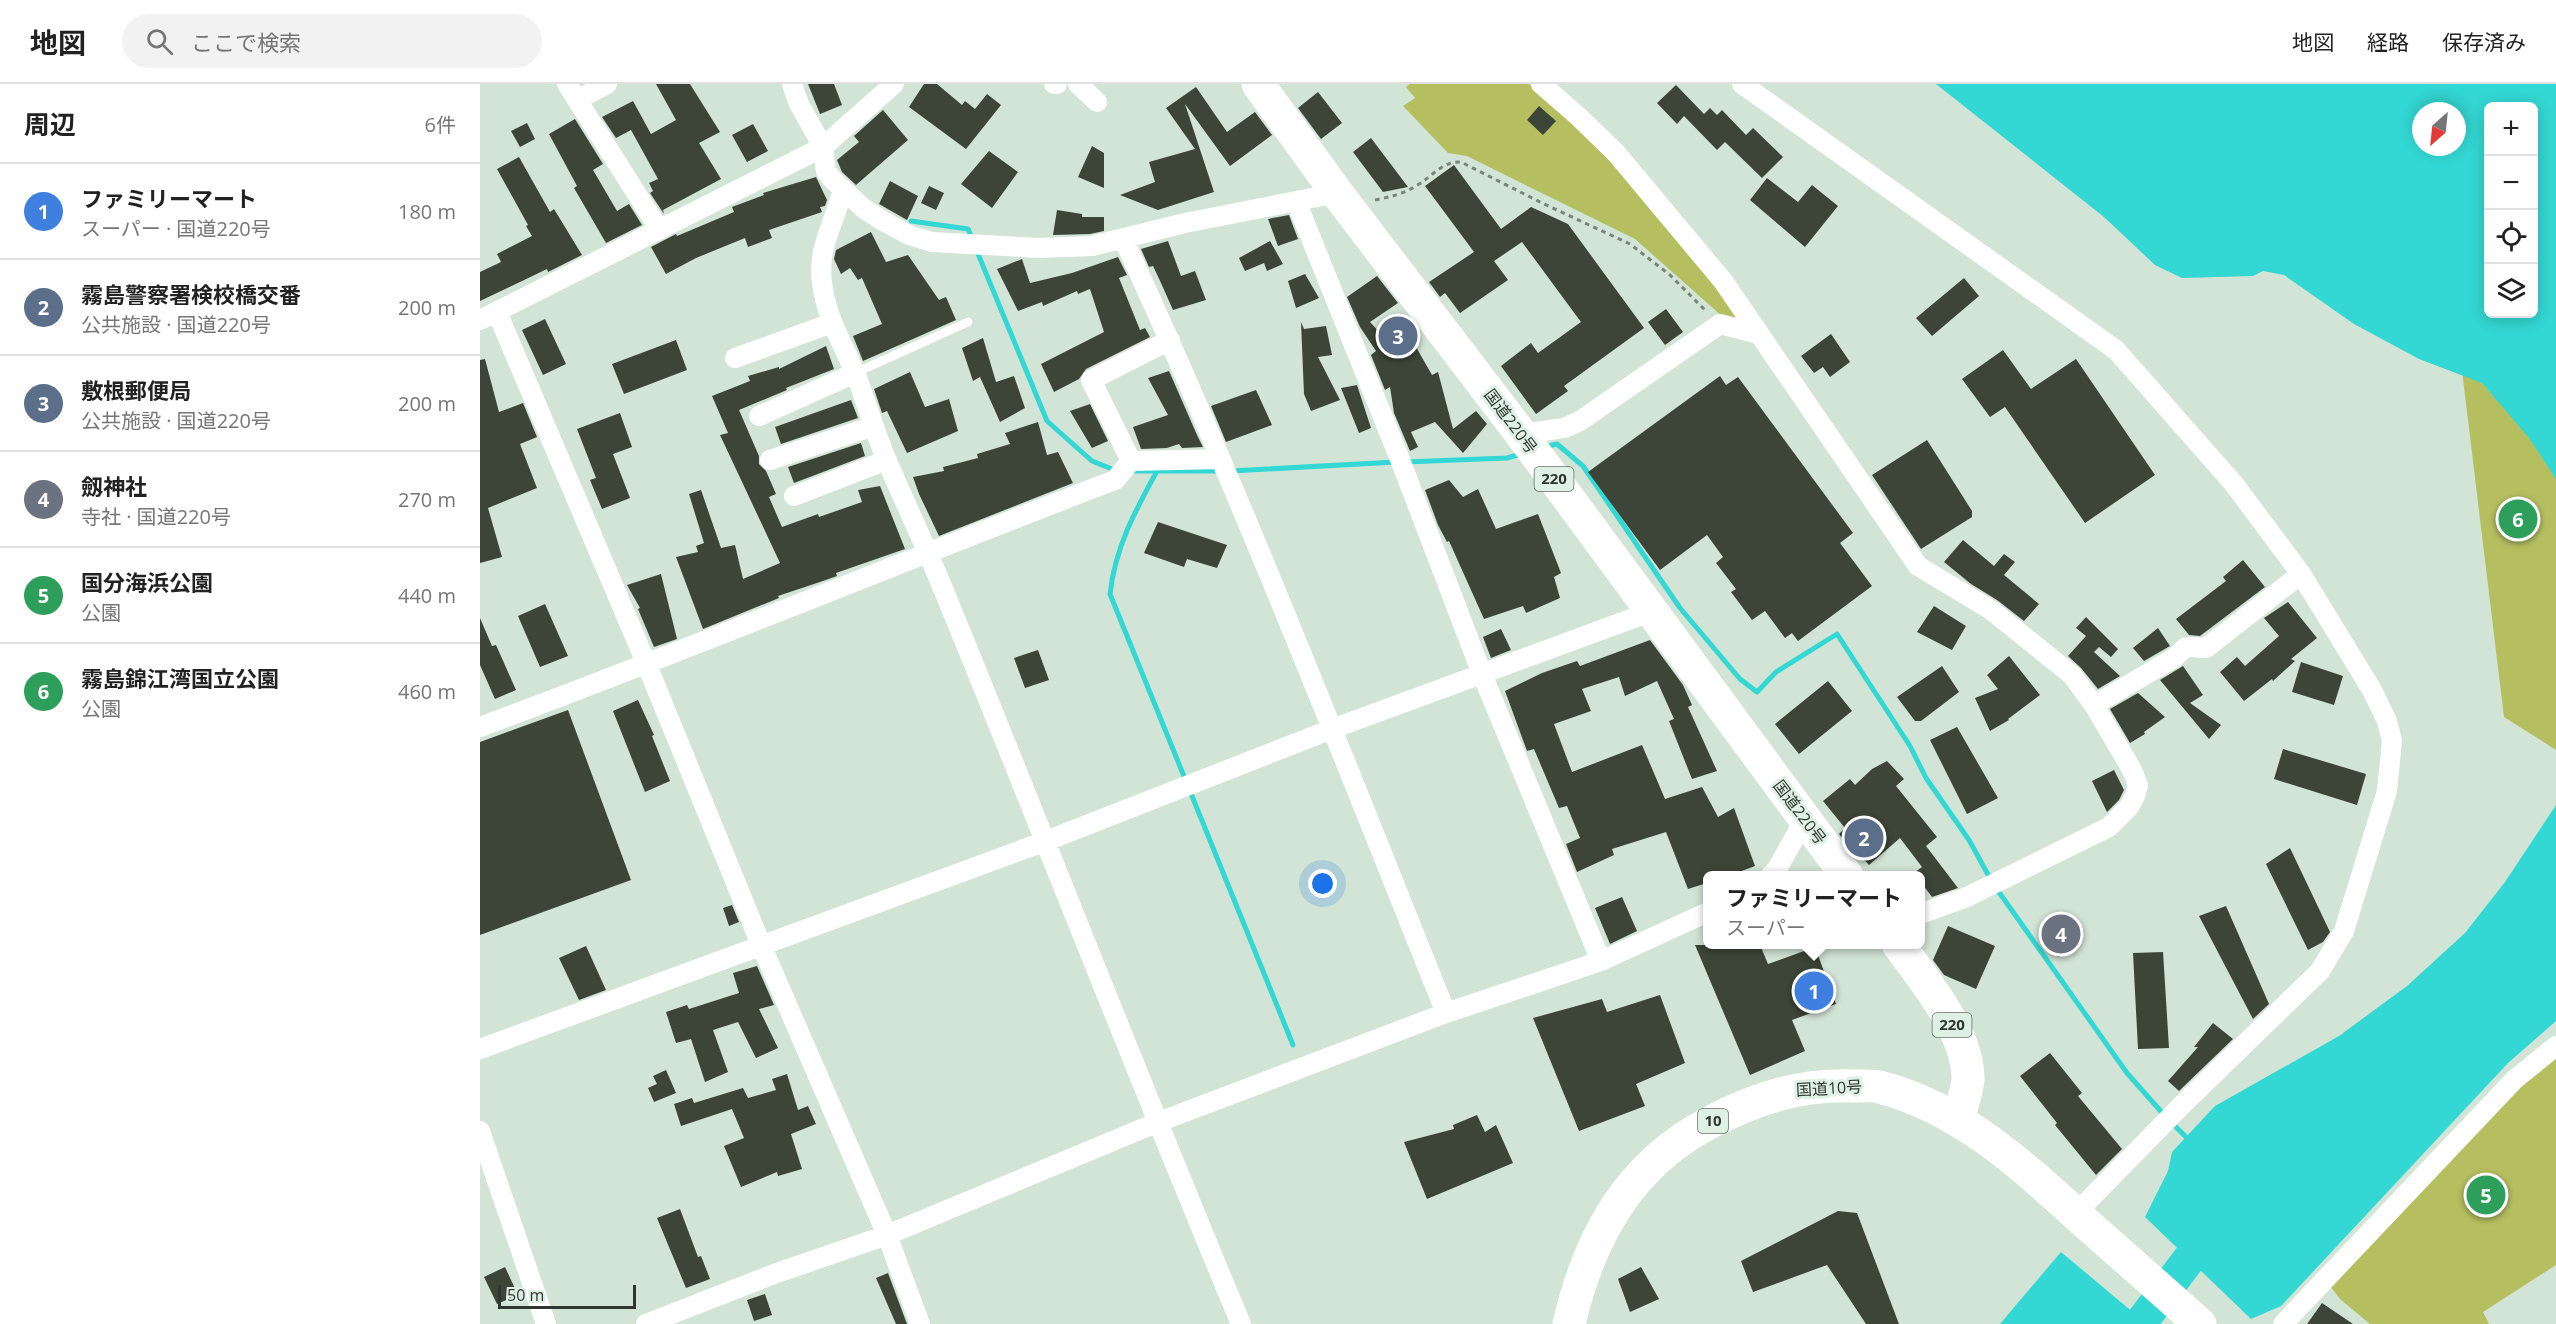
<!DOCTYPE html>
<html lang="ja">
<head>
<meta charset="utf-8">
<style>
  :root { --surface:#fff; --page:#f2f2f2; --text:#222; --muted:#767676; --line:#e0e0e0; --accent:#a3612d }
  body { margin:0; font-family:"Open Sans","Noto Sans JP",sans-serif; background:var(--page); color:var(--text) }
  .controls { position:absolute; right:18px; top:18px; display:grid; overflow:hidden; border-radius:9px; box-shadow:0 3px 15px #0003 }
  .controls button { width:54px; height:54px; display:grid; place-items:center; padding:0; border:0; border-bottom:2px solid var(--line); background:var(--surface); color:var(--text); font:30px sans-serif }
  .compass { position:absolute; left:1932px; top:18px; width:54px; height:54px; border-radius:50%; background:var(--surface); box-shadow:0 3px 15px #0003; rotate:207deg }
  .scale { position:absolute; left:18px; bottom:15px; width:138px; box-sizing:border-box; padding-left:6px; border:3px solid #303732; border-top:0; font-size:16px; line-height:21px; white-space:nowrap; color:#303732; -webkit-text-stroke:4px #dff1e4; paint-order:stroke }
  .you { position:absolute; left:843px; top:800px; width:21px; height:21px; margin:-15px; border:4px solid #fff; border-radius:50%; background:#1a73e8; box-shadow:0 0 0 9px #1a73e833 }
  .badge { display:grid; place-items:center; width:39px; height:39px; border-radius:50%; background:var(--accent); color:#fff; font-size:20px; font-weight:700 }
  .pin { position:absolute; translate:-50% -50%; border:3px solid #fff; box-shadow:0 2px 6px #0006 }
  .popup { position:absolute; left:1223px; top:787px; width:222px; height:78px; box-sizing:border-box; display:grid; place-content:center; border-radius:9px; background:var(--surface); filter:drop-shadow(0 2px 4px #0005); font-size:20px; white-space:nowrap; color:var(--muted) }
  .popup b { font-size:22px; color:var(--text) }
  .popup::after { content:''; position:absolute; left:50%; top:100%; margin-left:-12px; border:12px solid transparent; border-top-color:var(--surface) }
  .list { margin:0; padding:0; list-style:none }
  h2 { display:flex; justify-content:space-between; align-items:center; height:78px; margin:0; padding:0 24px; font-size:26px }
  h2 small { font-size:20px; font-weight:400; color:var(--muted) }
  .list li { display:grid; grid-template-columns:39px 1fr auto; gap:18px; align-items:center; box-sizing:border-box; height:96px; padding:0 24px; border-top:2px solid var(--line) }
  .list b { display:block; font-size:22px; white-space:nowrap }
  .list p { margin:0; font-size:20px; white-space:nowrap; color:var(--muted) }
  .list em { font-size:20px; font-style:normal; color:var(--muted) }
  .icon { flex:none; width:33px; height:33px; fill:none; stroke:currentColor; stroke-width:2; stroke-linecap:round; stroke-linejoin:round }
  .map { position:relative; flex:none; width:2076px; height:1240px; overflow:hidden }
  header { display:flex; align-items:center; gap:36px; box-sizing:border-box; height:84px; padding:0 30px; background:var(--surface); border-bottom:2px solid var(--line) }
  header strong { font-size:28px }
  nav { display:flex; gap:33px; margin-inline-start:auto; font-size:21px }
  .search { width:420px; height:54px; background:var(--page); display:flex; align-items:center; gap:15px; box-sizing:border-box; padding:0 21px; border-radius:33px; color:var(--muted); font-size:22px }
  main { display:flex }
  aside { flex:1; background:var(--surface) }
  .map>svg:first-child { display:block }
  .green { fill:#b5bf60; fill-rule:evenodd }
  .water { fill:#33d7d3; fill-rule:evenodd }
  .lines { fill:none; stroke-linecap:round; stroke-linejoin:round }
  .stream { stroke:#33d7d3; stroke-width:5 }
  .river { stroke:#33d7d3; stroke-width:33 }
  .building { fill:#3c4537 }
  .path { stroke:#79857c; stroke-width:3; stroke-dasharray:4.5 4.5; stroke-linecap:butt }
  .lane { stroke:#fff; stroke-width:9 }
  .street { stroke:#fff; stroke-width:20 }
  .highway { stroke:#fff; stroke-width:33 }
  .labels { text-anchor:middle; stroke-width:6; stroke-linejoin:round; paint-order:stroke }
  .shield { fill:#dff1e4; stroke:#646f67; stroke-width:1.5 }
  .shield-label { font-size:15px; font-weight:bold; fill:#303732 }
  .street-label { font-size:16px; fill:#303732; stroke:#dff1e4 }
</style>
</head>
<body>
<header>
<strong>地図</strong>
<div class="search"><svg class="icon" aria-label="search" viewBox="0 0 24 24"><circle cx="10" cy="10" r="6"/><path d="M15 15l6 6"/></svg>ここで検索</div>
<nav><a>地図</a><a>経路</a><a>保存済み</a></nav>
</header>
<main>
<aside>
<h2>周辺<small>6件</small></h2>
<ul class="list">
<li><span class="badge" style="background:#3f7fe0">1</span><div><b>ファミリーマート</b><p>スーパー · 国道220号</p></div><em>180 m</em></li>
<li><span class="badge" style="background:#5c6f8a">2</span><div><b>霧島警察署検校橋交番</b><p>公共施設 · 国道220号</p></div><em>200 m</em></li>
<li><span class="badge" style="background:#5c6f8a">3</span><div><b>敷根郵便局</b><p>公共施設 · 国道220号</p></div><em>200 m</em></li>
<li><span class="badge" style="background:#6b7280">4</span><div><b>劔神社</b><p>寺社 · 国道220号</p></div><em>270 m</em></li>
<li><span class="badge" style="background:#2e9e5b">5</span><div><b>国分海浜公園</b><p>公園</p></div><em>440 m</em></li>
<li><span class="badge" style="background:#2e9e5b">6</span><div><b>霧島錦江湾国立公園</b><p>公園</p></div><em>460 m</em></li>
</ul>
</aside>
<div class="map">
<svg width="2076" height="1240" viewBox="0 0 2076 1240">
  <rect width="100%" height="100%" fill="#d2e4d6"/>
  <!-- green -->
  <path class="green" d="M930 0H1049L1132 75 1210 166 1262 236 1243 233 1155 155 987 72 968 69 923 22 935 14 926 3Z
    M1476 0H2076V666L2024 633 1976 237ZM2008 22H2054V230H2008ZM1941 27H1977V63H1941Z
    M2076 970V1181L2003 1228 2009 1240H1890L1860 1215 1850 1202 2001 1041Z"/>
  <!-- water -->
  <path class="water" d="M1456 0H2076V395L2049 354 2002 299 1939 275 1874 240 1804 191 1783 187 1773 192 1702 194 1675 181 1624 133ZM2008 22H2054V230H2008ZM1941 27H1977V63H1941Z
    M2076 721V937L2028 979 1801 1222 1771 1235 1665 1133 1688 1087 1692 1068 1735 1022 1859 952 1927 902 1985 849 2025 798Z
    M1581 1168 1667 1240H1520Z"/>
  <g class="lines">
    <!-- stream -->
    <path class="stream" d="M431 137 488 145 493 157
      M496 165 567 337 612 377 637 387
      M1064 363 1077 360 1103 382 1200 524 1260 595 1277 608 1296 588 1357 550 1430 662 1446 694 1489 756 1511 796
      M925 378 1027 374 1041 370
      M649 387H742
      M677 387C655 427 635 464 630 510L813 961
      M751 387 916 378
      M1516 804 1647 989 1685 1032
      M1692 1039 1706 1053"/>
    <!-- river -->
    <path class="river" d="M1660 1240 1709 1175"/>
  </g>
  <!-- building -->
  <path class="building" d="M176 0H210L240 48 219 59 241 95 183 126 184 130 170 109 173 107 169 99 178 95 151 46 136 54 122 33 153 17 171 50 196 36Z
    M328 0H354L362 21 340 30Z
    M444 0H457L482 21 485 17 495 25 507 10 521 21 486 65 429 23Z
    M1196 1 1224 30 1230 24 1237 31 1242 26 1266 51 1273 44 1303 73 1282 94 1245 58 1237 66 1204 32 1197 40 1177 19Z
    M716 3 747 48 775 28 792 51 750 82 705 20 734 108 678 126 640 111 675 98 669 78 715 65 686 24Z
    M838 8 862 39 841 55 818 24Z
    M1059 22 1076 37 1063 51 1047 36Z
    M403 26 428 56 376 101 362 88 357 76 379 58 374 52Z
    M95 35 123 80 113 86 137 127 149 120 162 141 126 159 94 104 97 102 69 50Z
    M47 39 55 55 40 63 31 47Z
    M273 40 288 67 267 78 252 51Z
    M891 54 928 103 903 108 873 68Z
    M612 62 624 69V104L598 93Z
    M509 67 538 88 512 124 481 100Z
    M39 73 70 128 74 125 102 171 68 188 67 185 0 217V188L21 178 17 170 52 152 46 142 48 141 17 85Z
    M974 81 1021 145 1051 123 1088 140 1164 244 1084 302 1088 307 1056 330 1021 282 1051 259 1058 269 1101 238 1042 158 1014 177 1028 196 980 229 965 209 960 213 949 198 994 168 945 102Z
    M336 93 347 116 345 122 340 123 342 128 289 146 292 154 268 163 265 154 216 174 186 190 171 163 196 150 197 152 254 128 252 123 284 111 283 109Z
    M1287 94 1318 118 1332 101 1358 122 1325 163 1270 116Z
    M410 97 438 112 427 136 399 120Z
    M449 102 464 109 456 126 441 119Z
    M577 126 602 130V133H624V147L610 150 573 151Z
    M809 131 818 155 798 162 788 135Z
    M391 148 406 178 428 171 459 216 466 213 476 236 383 277 373 252 402 240 382 194 378 196 370 184 361 190 354 175 356 166Z
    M688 157 701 192 715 187 726 216 693 226 681 199 673 182 669 183 661 165Z
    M790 157 803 180 787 187 784 179 765 187 759 174Z
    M638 173 647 191 639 194 660 246 665 244 670 253 606 285 599 295 574 308 561 280 624 248 610 205 598 210 597 207 563 222 562 218 538 227 517 185 542 175 550 199 592 189Z
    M825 190 839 214 816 224 808 197Z
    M897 192 918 219 890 238 914 264 928 249 952 291 958 288 973 345 996 327 1007 340 983 369 955 338 931 348 938 363 930 367 914 329 910 303 905 306 891 271 896 267 880 243 867 213Z
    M1484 194 1499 212 1452 252 1436 234Z
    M1186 225 1203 248 1185 261 1168 238Z
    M65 235 86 280 63 291 42 246Z
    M821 238 824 245 846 242 852 271 838 273 860 316 831 327 824 310Z
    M1351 250 1370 278 1350 293 1343 283 1334 289 1321 272Z
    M503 254 516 298 534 292 545 324 520 338 500 293 493 297 482 264Z
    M196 256 207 286 144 310 132 280Z
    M346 262 354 285 306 304 307 306 259 326 279 372V380L286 387 296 410 289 413 302 443 338 430 339 433 382 418 378 406 400 402 425 465 356 489 357 492 340 498 298 512 299 514 223 545 196 473 218 468 216 462 224 459 209 410 221 406 241 464 255 461 263 495 300 479 240 351 248 349 232 312 270 297 268 292 299 283V285Z
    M1523 266 1551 305 1596 275 1675 391 1605 439 1525 323 1510 333 1482 295Z
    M5 275 19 328 43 319 57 353 40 360 57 404 8 424 22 473 0 479V276Z
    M689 287 717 351 723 363 702 364 699 360 687 364 661 365 653 343 688 331 668 294Z
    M430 288 445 323 469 315 478 347 427 369 407 327 402 329 394 305Z
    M1240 292 1246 301 1258 293 1373 449 1360 459 1392 502 1318 557 1312 549 1305 554 1285 527 1272 536 1251 508 1256 505 1236 479 1243 473 1227 451 1180 486 1108 388Z
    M877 301 891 344 879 349 861 304Z
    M776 306 792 341 746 358 731 322Z
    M371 316 378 334 301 360 295 343Z
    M610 320 628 357 612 364 590 327Z
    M140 329 152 363 133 370 150 414 122 425 110 396 116 394 97 345Z
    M558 338 567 371 578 368 593 399 459 452 439 410 433 393 464 387 463 383 498 374 497 370 530 360 525 349Z
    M1447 356 1492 427V433L1441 465 1392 391Z
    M381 359 385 372 314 399 308 383Z
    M969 396 983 413 998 405 1016 445 1058 430 1081 489 1074 493 1080 514 1046 529 1043 522 1004 535 969 457 967 458 958 441 945 406Z
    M678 438 747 461 737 484 707 475 704 483 664 469Z
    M1483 456 1514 482 1524 470 1535 478 1524 491 1559 520 1544 537 1517 516 1491 500 1464 478Z
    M1763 476 1785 503 1720 552 1709 551 1696 535 1746 497 1743 493Z
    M181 490 197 555 174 563 158 525 160 524 147 501Z
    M1808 518 1837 554 1811 575 1815 577 1793 597 1792 595 1764 617 1740 588 1757 573 1765 582 1799 552 1784 534Z
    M65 520 88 572 60 583 38 532Z
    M1454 522 1486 542 1472 566 1437 548Z
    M1606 533 1638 565 1631 573 1619 563 1614 568 1640 592 1618 605 1601 584 1588 572 1606 552 1596 544Z
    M0 534 12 562 16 561 36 606 15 615 0 581Z
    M1678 544 1690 562 1664 577 1653 564Z
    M1021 545 1031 566 1011 574 1003 553Z
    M1170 556 1203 601 1212 621 1208 623 1237 687 1212 695 1189 637 1194 635 1177 597 1145 612 1139 593 1102 605 1111 627 1074 640 1092 688 1162 661 1185 715 1222 703 1238 733 1254 724 1275 782 1248 792H1227V799L1208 805 1186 748 1132 765 1134 771 1097 788 1086 760 1100 754 1087 722 1079 724 1054 665 1047 667 1025 607 1062 589 1097 577 1100 582Z
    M558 566 569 596 545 604 534 574Z
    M1529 572 1560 611 1528 635 1529 636 1510 647 1495 614 1518 605 1507 591Z
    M1821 578 1863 592 1854 621 1812 608Z
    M1462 582 1479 608 1441 637H1435L1417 613Z
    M1703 582 1723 611 1710 619 1741 641 1729 655 1680 596Z
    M1348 597 1372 627 1319 670 1295 640Z
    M1658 609 1685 633 1664 648 1665 650 1650 659 1630 625Z
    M158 616 174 651 172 652 190 697 165 708 133 627Z
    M88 626 151 796 0 851V658Z
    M1477 643 1518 714 1487 730 1450 656Z
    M1803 665 1886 690 1877 721 1794 695Z
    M1407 677 1424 695 1416 702 1457 753 1446 762 1478 804 1452 813 1440 797V792L1434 789 1442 783 1420 754 1389 781 1374 764 1371 766 1359 750 1365 744 1343 717 1370 695 1375 701 1392 685Z
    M1634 686 1644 706 1639 716 1627 728 1612 697Z
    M1810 764 1850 848 1843 858 1828 866 1786 780Z
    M1142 813 1157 847 1130 860 1115 824Z
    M252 821 259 838 249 842 243 824Z
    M1746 822 1789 920 1773 935 1719 832Z
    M1588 836 1597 866 1577 873 1568 843Z
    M1468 842 1515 862 1496 905 1464 891 1453 876Z
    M1215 861H1280L1288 880 1335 863 1356 920 1312 936 1325 967 1270 991Z
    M106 862 126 906 99 916 79 874Z
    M1683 868 1689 964 1658 965 1653 869Z
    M277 882 294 921 279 925 298 964 276 974 258 938 233 946 248 988 225 998 211 955 196 959 186 928 207 921 209 925 259 909 253 889Z
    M1180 911 1205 979 1156 1000 1165 1022 1099 1047 1053 934 1122 915 1127 928Z
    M1733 939 1753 955 1699 1007 1688 997 1718 963H1714Z
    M1570 969 1602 1009 1598 1012 1642 1065 1616 1091 1575 1041 1577 1039 1540 992Z
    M186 986 196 1009 174 1018 168 1004 177 1000 173 992Z
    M307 990 318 1026 328 1022 336 1040 311 1050 322 1085 298 1092 297 1088 261 1103 244 1062 264 1054 252 1025 201 1042 194 1020 212 1014 214 1019 263 1004 268 1014 296 1006 292 995Z
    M997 1031 1005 1048 1016 1041 1033 1079 947 1115 924 1058 974 1045 973 1041Z
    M200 1125 218 1173 221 1172 230 1195 206 1204 177 1134Z
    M1358 1127 1377 1129 1419 1240H1386L1347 1181 1273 1208 1261 1177Z
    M25 1183 38 1211 17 1220 4 1193Z
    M1161 1183 1179 1215 1150 1228 1138 1195Z
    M408 1189 427 1240H416L396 1194Z
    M285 1210 292 1231 274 1237 267 1216Z
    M1842 1219 1873 1240H1827Z"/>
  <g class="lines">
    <!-- path -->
    <path class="path" d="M895 116C910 113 923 110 936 102 952 93 962 77 981 78L1062 119 1150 160 1190 191 1226 227"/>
    <!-- lane -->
    <path class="lane" d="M375 289 488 238"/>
    <!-- street -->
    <path class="street" d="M87 0 179 145
      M312 0 319 20 343 63 346 87 352 95 383 124 403 137 429 151 452 158 559 164 612 162 705 139 857 109
      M574 0H577
      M598 0 617 18
      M1061 0 1099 33 1136 69 1243 197 1438 482 1511 526 1592 591 1614 621 1652 686 1658 701 1655 712 1649 723 1629 743 1487 813 1440 830
      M1262 0 1636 266 1754 400 1821 490 1892 606 1907 637 1912 657 1907 707 1864 847 1840 887 1706 1017 1596 1129
      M97 16 127 0
      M363 105C355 138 337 163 342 199 346 233 363 260 376 291 387 320 395 349 407 377 426 421 446 463 464 507 564 751 659 997 761 1240
      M816 117 921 378 1002 590 1121 877
      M643 154C760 408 862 670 966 929
      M17 228 167 581 282 863 407 1151 440 1240
      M0 236 343 63 414 0
      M255 274 352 239
      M279 332 375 289
      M1041 350 1084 344 1100 337 1240 240 1279 250
      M290 376 394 342
      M651 377 611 296 690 256
      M314 412 407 376
      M1614 621 1694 574 1706 563 1726 564 1821 490
      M0 643C213 564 423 477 635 396L651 377 740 375
      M1290 792 1297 785 1325 735
      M0 965 566 757 852 645 1170 528
      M0 1047 66 1240
      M166 1240 294 1190 407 1151 676 1039 966 929 1121 877 1228 828
      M1803 1240 2034 996 2076 962"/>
    <!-- highway -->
    <path class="highway" d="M778 0 857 109 1041 350 1367 792
      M1418 860C1445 897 1488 948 1488 995 1487 1008 1481 1023 1478 1036
      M1089 1240C1109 1153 1149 1081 1229 1039 1276 1014 1323 999 1376 1002 1385 1002 1395 1001 1403 1004 1485 1026 1547 1086 1608 1141 1645 1174 1683 1207 1720 1240"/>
  </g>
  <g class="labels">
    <!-- shield labels -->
    <g class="shield">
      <rect x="1054.5" y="383" width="39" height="24" rx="4.5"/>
      <rect x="1452.5" y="929" width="39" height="24" rx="4.5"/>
      <rect x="1218" y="1025" width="30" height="24" rx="4.5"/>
    </g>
    <g class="shield-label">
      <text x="1074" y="400">220</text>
      <text x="1472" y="946">220</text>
      <text x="1233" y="1042">10</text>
    </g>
    <!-- street labels -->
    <g class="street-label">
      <text transform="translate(1031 337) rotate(53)" y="6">国道220号</text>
      <text transform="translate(1320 728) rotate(53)" y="6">国道220号</text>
      <text transform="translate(1349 1004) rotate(-3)" y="6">国道10号</text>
    </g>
  </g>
</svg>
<div class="controls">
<button>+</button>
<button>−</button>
<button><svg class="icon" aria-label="locate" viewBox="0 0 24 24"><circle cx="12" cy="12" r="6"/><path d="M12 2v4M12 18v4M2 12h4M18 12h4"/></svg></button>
<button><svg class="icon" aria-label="layers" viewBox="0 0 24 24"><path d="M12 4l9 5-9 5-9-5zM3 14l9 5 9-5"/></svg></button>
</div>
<svg class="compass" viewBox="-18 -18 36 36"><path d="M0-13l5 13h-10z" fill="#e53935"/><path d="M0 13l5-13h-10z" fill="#767676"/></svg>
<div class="scale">50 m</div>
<div class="you"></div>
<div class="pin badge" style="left:1334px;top:907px;background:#3f7fe0">1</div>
<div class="popup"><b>ファミリーマート</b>スーパー</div>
<div class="pin badge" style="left:1384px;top:754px;background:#5c6f8a">2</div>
<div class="pin badge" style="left:918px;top:252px;background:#5c6f8a">3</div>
<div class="pin badge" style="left:1581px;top:850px;background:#6b7280">4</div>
<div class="pin badge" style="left:2006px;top:1111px;background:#2e9e5b">5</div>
<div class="pin badge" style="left:2038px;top:435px;background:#2e9e5b">6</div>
</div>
</main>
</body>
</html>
